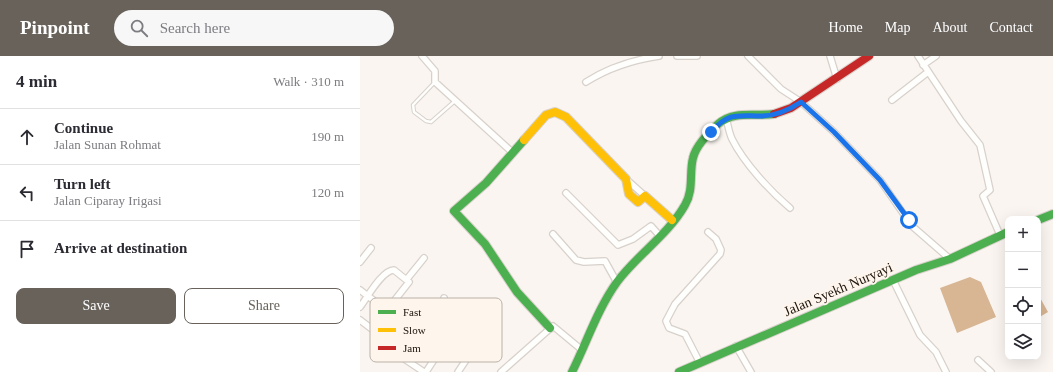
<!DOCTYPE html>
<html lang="en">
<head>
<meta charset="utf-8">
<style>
  :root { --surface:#fff; --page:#f7f7f7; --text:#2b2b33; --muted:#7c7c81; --line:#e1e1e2; --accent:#68625b }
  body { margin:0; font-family:Georgia,serif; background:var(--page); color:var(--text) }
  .controls { position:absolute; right:12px; bottom:12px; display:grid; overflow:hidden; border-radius:8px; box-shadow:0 4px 16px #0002 }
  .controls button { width:36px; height:36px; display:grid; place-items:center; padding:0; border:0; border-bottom:1px solid var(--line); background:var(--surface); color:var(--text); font:20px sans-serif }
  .stop { position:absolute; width:12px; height:12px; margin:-9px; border:3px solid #1a73e8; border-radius:50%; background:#fff }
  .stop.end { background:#1a73e8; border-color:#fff; box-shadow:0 1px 4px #0008 }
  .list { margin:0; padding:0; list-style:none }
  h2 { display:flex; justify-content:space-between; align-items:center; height:52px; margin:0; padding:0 16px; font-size:17px }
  h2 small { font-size:13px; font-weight:400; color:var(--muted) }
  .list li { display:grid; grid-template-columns:26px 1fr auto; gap:12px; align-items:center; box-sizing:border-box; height:56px; padding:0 16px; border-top:1px solid var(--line) }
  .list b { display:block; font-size:15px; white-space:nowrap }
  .list p { margin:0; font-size:13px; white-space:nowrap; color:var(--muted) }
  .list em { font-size:13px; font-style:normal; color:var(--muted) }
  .actions { display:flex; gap:8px; padding:12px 16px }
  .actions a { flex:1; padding:9px 0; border:1px solid var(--accent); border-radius:8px; text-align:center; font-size:14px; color:var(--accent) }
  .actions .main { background:var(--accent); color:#fff }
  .icon { flex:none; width:22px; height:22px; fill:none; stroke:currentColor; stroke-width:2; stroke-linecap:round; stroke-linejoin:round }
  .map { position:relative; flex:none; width:693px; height:316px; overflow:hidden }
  header { display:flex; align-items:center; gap:24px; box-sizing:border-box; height:56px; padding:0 20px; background:var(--accent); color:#fff }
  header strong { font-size:19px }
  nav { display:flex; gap:22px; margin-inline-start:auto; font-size:14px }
  .search { width:280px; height:36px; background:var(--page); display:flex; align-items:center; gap:10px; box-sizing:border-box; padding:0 14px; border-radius:22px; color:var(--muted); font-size:15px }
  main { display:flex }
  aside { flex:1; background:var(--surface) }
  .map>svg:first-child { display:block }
  .water { fill:#d8b593 }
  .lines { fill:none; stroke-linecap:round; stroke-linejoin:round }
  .lane-casing { stroke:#d8d1cb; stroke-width:4.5 }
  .street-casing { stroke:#d8d1cb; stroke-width:8 }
  .fast-casing { stroke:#d8d1cb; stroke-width:10 }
  .slow-casing { stroke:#d8d1cb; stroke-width:10 }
  .jam-casing { stroke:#d8d1cb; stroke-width:10 }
  .lane { stroke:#fefefd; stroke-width:2.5 }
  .street { stroke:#fefefd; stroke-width:5.5 }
  .fast { stroke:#4caf50; stroke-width:8 }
  .slow { stroke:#ffc107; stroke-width:8 }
  .jam { stroke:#c62828; stroke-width:8 }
  .route { stroke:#1a73e8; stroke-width:5 }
  .labels { text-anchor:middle; stroke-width:4; stroke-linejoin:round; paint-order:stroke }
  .street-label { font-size:14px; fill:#1a130b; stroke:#fef5ec }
  .key { fill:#fef5ec; stroke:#bab1a8; stroke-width:1 }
  .key-label { font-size:11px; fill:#1a130b }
</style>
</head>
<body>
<header>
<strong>Pinpoint</strong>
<div class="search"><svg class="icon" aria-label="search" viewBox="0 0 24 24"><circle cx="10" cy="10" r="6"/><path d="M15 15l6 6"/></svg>Search here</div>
<nav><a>Home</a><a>Map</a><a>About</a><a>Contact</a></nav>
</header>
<main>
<aside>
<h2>4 min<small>Walk · 310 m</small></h2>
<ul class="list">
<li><svg class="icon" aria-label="ahead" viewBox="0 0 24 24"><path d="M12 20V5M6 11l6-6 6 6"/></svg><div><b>Continue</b><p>Jalan Sunan Rohmat</p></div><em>190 m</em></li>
<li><svg class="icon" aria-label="left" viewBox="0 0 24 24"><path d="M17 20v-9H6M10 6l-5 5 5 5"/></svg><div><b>Turn left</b><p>Jalan Ciparay Irigasi</p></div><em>120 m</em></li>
<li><svg class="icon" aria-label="arrive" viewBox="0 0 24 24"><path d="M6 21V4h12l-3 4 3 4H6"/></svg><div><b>Arrive at destination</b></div></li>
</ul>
<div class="actions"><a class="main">Save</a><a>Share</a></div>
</aside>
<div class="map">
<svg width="693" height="316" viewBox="0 0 693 316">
  <rect width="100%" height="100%" fill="#faf5f0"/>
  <!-- water -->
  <path class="water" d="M610 221 621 226 636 261 597 277 580 232Z
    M678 238 688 256 678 262Z"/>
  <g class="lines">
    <defs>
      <path id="lane" d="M74 27 53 49 54 56 66 65 71 66 96 44"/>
      <path id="street" d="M62 0 75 15V26L152 96
        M317 0H337
        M388 0 421 33 441 46 474 76 520 124 552 170 590 203
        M470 0 477 23
        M558 0 601 65 620 89 630 134 623 140 640 179
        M563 9 576 0
        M226 26C248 12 272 4 299 0
        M532 44 568 16
        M366 62C368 69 369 77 372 83 384 107 410 135 430 152
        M266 123 285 140
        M206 137 258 189 273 183 291 170 299 179
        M193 178 216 204 224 206 245 205 255 223
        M0 206 11 192
        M47 223 64 202
        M533 224 560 279 576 296 586 316
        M0 234 26 254H27L49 226 34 214C22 214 7 242 0 251
        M0 264 37 292 46 282
        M376 290 391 316
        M46 304 64 316
        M618 304 631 316
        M340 307 325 278 309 272 306 265 315 248 360 198 361 194 356 183 348 176
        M66 316 95 271V267L80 257 84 242
        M98 316 108 301
        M141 316 193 270 222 294"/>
      <path id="fast" d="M164 84 126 127 94 155 125 188 157 236 190 272
        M678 164 693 158
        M212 316C227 286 237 254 257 226 277 199 308 179 325 149 334 134 329 117 333 102 336 89 349 77 358 68 375 54 394 61 414 58
        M319 316 556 214 590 203 648 176"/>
      <path id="slow" d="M164 84 186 59 195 56 206 61 266 123 269 138 278 146 285 140 312 164"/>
      <path id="jam" d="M414 58 431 52 509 0"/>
    </defs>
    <!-- lane casing -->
    <use href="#lane" class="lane-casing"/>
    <!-- street casing -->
    <use href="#street" class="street-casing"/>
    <!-- fast casing -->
    <use href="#fast" class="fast-casing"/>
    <!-- slow casing -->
    <use href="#slow" class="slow-casing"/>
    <!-- jam casing -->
    <use href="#jam" class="jam-casing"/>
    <!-- lane -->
    <use href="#lane" class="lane"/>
    <!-- street -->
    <use href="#street" class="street"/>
    <!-- fast -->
    <use href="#fast" class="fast"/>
    <!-- slow -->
    <use href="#slow" class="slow"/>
    <!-- jam -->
    <use href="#jam" class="jam"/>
  </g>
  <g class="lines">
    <!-- route -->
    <path class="route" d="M351 76C369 56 376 60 401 60 416 60 429 54 441 46L474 76 520 124 549 164"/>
  </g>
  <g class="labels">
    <!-- street labels -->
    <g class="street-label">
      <text transform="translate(478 233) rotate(-23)" y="5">Jalan Syekh Nuryayi</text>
    </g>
  </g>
  <!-- legend -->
  <rect x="10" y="242" width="132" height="64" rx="6" class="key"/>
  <rect x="18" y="254" width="18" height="4" fill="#4caf50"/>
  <rect x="18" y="272" width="18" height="4" fill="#ffc107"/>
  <rect x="18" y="290" width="18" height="4" fill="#c62828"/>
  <g class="key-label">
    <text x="43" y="260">Fast</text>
    <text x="43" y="278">Slow</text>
    <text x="43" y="296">Jam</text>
  </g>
</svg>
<div class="controls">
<button>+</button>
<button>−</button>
<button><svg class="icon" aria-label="locate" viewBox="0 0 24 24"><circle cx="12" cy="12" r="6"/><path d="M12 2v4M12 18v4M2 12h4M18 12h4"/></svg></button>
<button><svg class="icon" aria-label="layers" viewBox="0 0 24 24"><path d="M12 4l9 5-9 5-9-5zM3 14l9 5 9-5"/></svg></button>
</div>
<div class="stop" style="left:549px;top:164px"></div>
<div class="stop end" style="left:351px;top:76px"></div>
</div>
</main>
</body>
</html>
